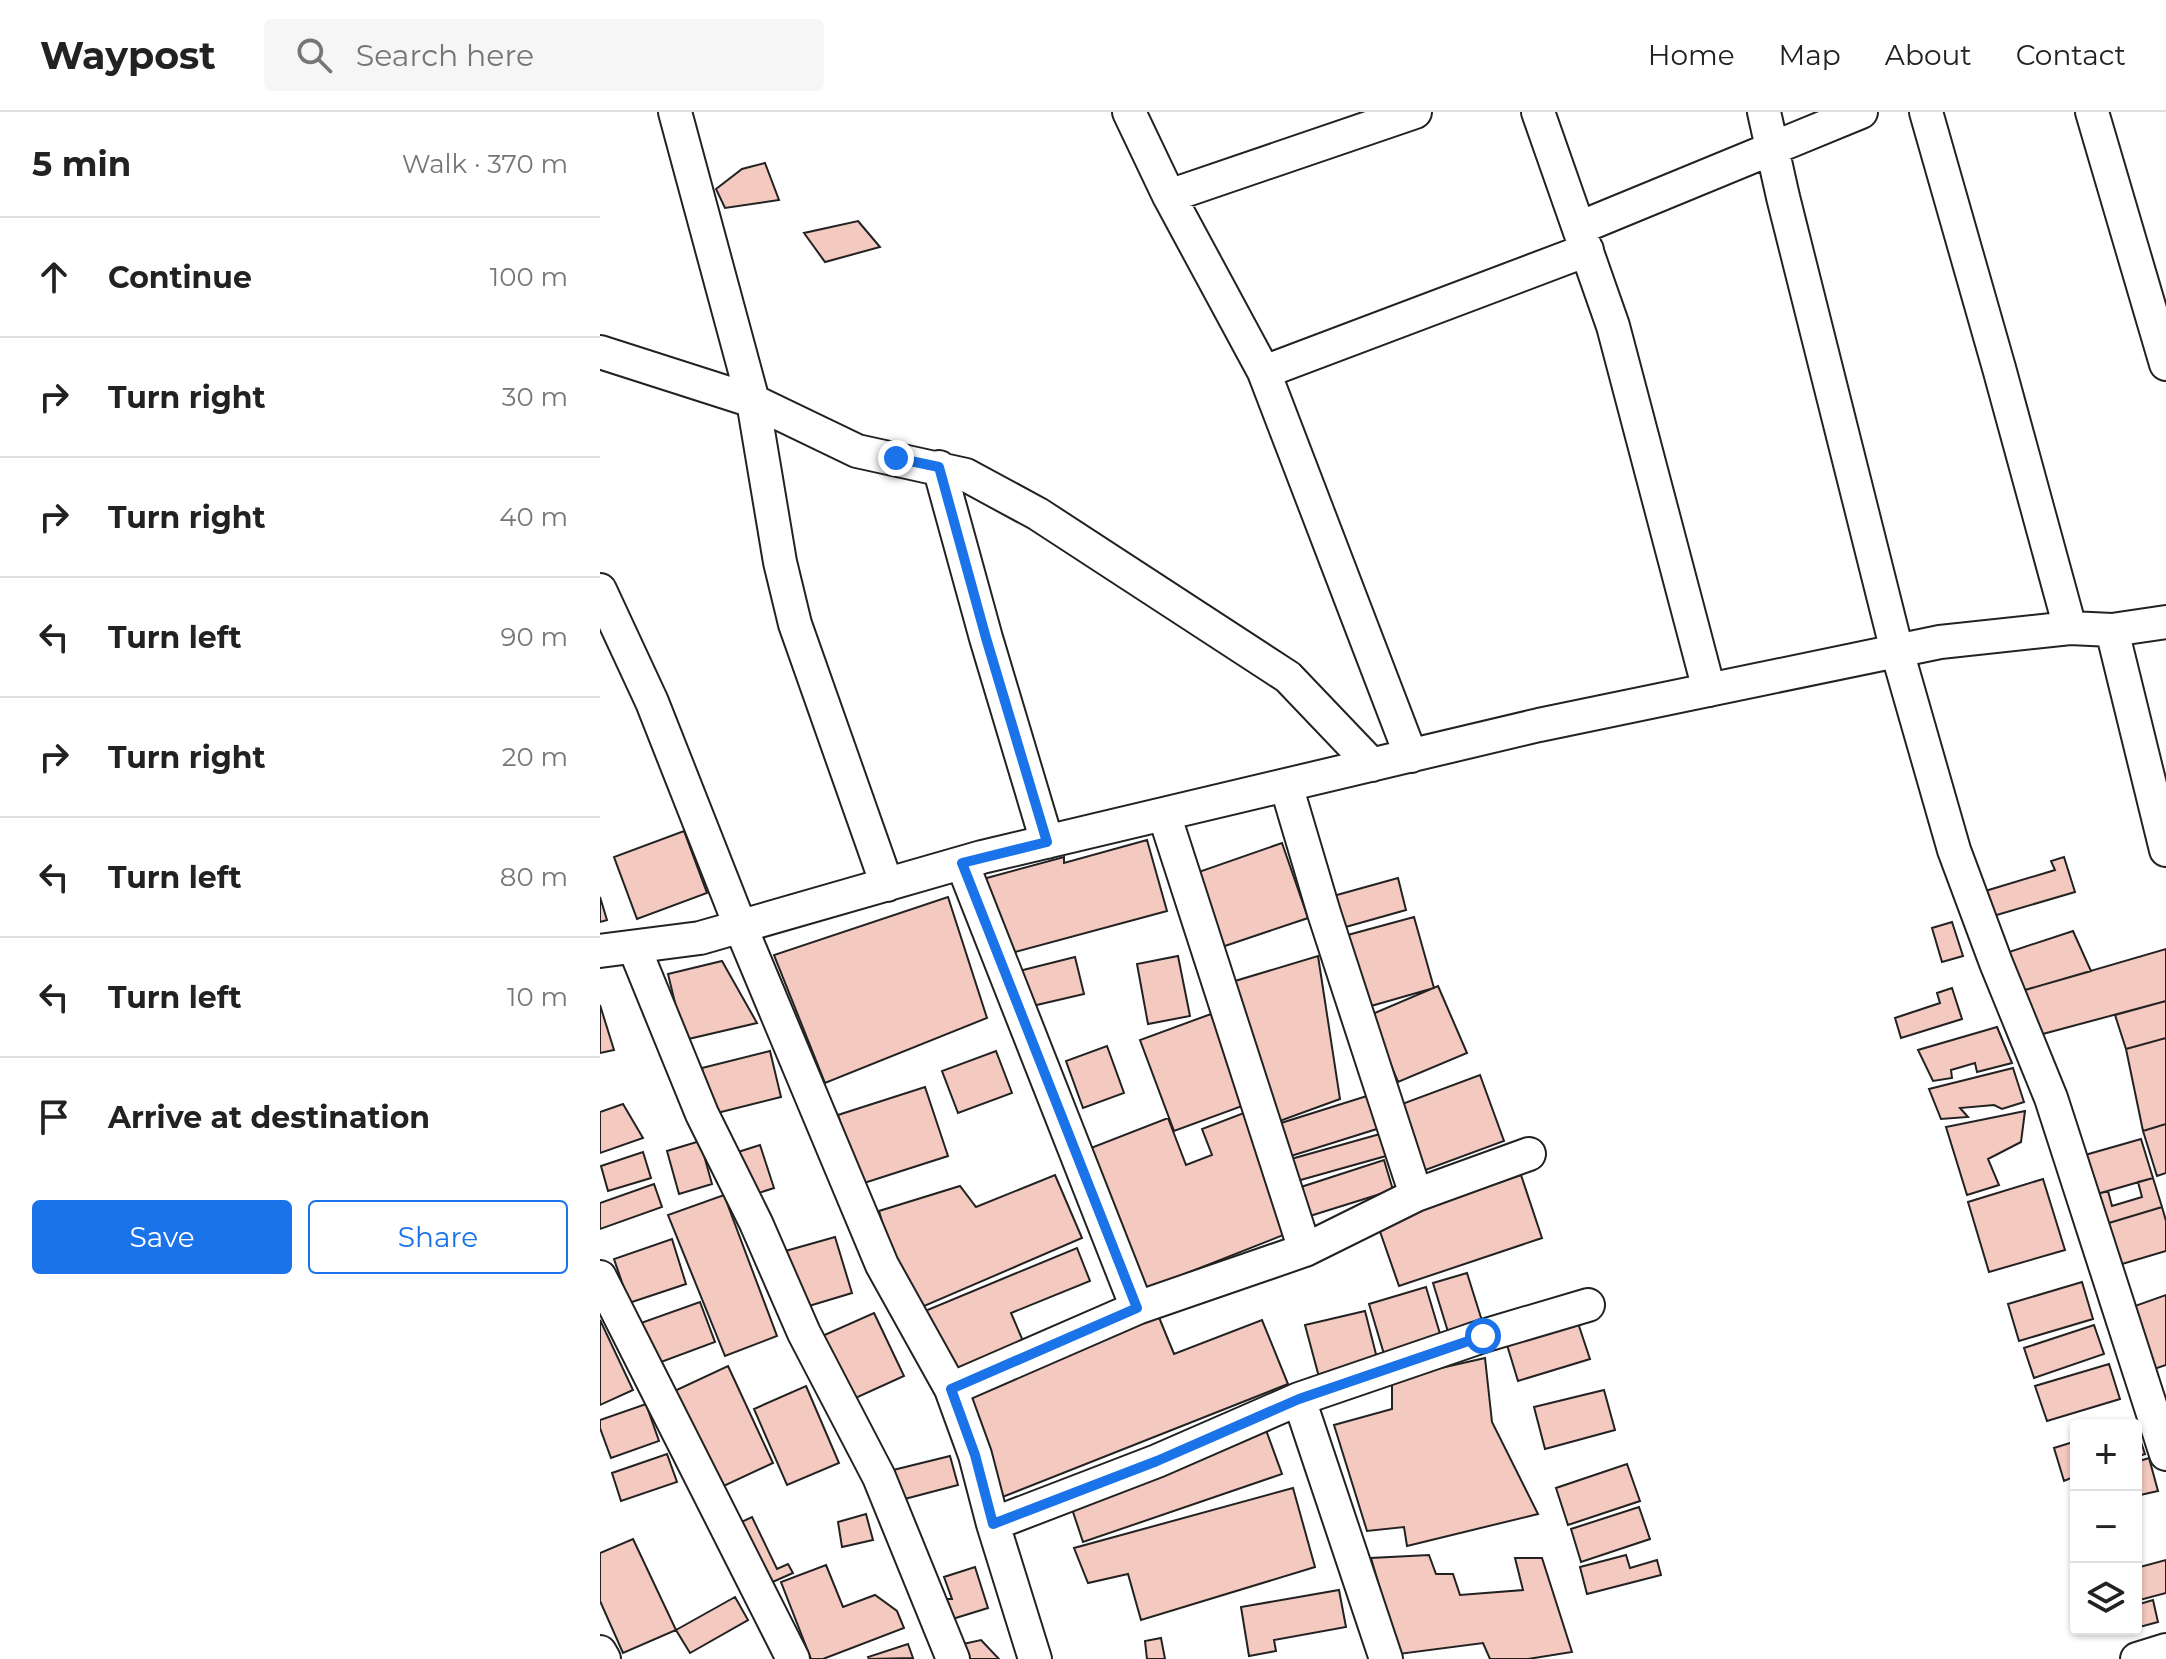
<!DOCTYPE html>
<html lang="en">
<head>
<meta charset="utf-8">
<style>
  :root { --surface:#fff; --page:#f6f6f6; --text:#222; --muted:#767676; --line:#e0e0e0; --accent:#1a73e8 }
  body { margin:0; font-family:Montserrat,sans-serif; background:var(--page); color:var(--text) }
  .controls { position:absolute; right:24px; bottom:24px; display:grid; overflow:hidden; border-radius:8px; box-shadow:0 2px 6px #0004 }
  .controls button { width:72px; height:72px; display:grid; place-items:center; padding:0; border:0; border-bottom:2px solid var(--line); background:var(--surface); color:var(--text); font:40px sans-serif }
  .stop { position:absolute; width:24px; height:24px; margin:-18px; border:6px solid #1a73e8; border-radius:50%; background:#fff }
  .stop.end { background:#1a73e8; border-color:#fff; box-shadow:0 2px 8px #0008 }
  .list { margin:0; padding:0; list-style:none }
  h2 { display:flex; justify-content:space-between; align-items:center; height:104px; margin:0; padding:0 32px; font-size:34px }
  h2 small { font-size:26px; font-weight:400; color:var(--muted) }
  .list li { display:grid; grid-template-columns:52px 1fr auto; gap:24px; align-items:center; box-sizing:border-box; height:120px; padding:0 32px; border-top:2px solid var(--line) }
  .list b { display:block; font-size:30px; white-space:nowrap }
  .list em { font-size:26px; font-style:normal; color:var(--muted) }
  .actions { display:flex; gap:16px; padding:24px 32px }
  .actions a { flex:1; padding:18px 0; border:2px solid var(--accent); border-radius:8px; text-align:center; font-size:28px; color:var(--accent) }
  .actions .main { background:var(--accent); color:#fff }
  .icon { flex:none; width:44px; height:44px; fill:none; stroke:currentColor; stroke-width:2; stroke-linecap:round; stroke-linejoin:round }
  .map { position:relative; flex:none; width:1566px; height:1547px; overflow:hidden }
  header { display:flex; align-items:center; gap:48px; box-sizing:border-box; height:112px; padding:0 40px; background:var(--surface); border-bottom:2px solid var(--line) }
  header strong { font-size:38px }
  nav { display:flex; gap:44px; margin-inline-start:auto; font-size:28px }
  .search { width:560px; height:72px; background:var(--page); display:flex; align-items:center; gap:20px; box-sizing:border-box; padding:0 28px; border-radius:8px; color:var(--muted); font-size:30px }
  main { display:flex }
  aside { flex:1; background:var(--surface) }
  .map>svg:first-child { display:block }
  .building { fill:#f3c9c0; stroke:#222; stroke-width:2 }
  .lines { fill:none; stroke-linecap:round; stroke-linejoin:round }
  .street-casing { stroke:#222; stroke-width:36 }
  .street { stroke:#fff; stroke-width:32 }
  .route { stroke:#1a73e8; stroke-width:10 }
</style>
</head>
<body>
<header>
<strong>Waypost</strong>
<div class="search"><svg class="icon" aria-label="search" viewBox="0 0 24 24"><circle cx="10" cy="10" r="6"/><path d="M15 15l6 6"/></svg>Search here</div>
<nav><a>Home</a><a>Map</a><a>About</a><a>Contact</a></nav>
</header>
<main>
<aside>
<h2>5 min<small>Walk · 370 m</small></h2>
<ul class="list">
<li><svg class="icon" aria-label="ahead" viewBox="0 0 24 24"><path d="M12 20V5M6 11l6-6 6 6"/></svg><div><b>Continue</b></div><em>100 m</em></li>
<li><svg class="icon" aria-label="right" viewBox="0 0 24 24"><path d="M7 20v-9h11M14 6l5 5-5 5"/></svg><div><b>Turn right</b></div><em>30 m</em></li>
<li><svg class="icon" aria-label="right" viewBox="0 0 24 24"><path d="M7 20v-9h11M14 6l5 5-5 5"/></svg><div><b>Turn right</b></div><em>40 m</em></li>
<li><svg class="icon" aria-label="left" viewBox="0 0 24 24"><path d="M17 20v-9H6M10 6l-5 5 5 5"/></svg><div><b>Turn left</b></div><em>90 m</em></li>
<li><svg class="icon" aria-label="right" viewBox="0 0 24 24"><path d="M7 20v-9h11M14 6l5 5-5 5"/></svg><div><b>Turn right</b></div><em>20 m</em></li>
<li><svg class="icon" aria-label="left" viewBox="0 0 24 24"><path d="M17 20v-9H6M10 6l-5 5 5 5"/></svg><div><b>Turn left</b></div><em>80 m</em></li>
<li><svg class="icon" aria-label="left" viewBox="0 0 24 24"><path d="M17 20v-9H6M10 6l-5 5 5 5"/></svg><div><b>Turn left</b></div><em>10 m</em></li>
<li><svg class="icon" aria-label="arrive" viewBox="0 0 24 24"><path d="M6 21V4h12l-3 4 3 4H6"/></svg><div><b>Arrive at destination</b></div></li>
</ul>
<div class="actions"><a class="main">Save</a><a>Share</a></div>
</aside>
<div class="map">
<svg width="1566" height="1547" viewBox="0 0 1566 1547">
  <rect width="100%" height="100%" fill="#fff"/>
  <!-- building -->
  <path class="building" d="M165 51 179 88 125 96 116 77 142 57Z
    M258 109 280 135 225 150 204 121Z
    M84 719 107 781 37 807 14 745Z
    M547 728 567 799 404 843 383 767 464 745V751Z
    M682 731 708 806 616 837 590 763Z
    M1464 745 1475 780 1390 805 1382 780 1455 758 1451 749Z
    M798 766 806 798 735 818 726 786Z
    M0 785 7 808 0 810Z
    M348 785 387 906 225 971 174 843Z
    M814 805 834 876 764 896 744 824Z
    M1352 810 1363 844 1342 850 1332 816Z
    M1473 819 1491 859 1425 878 1406 841Z
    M1566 837V889L1439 923 1425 878Z
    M578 844 590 904 548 912 537 852Z
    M718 844 740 987 677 1010 635 869Z
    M475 845 484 882 428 895 419 859Z
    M122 849 157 911 84 928 68 862Z
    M838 874 867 941 798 970 770 903Z
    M1352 876 1362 907 1301 926 1295 906 1340 891 1337 881Z
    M1566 889V926L1526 937 1515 903Z
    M0 893 14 938 0 941Z
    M611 902 645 993 574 1019 540 928Z
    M1397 915 1412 951 1377 960 1375 951 1351 958 1352 966 1333 969 1318 938Z
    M1566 926V1012L1543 1019 1526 937Z
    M507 934 524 981 483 996 466 949Z
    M170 939 181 985 113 1002 102 956Z
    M396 939 412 981 358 1001 342 959Z
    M1413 956 1424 990 1402 997 1394 993 1360 996 1368 1005 1341 1007 1329 977Z
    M880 963 904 1029 820 1060 809 1031 816 1029 802 992Z
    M325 975 348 1044 261 1072 238 1003Z
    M770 983 780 1016 691 1044 681 1011Z
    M23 992 43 1026 0 1041V1000Z
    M649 999 696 1118 534 1182 478 1041 568 1006 586 1053 612 1043 602 1017Z
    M1425 999 1421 1030 1388 1047 1399 1073 1367 1083 1346 1015Z
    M1566 1012V1061L1557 1064 1543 1019Z
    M780 1022 786 1044 697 1069 691 1047Z
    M1541 1027 1553 1066 1490 1084 1478 1045Z
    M100 1029 112 1072 79 1082 67 1039Z
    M160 1033 174 1076 149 1084 135 1041Z
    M43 1040 51 1066 8 1079 1 1054Z
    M784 1048 793 1078 710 1104 701 1075Z
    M455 1063 482 1126 308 1201 279 1099 360 1074 376 1095Z
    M921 1063 942 1126 799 1174 777 1111Z
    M1553 1066 1562 1095 1499 1114 1490 1084 1508 1079 1512 1094 1542 1085 1538 1070Z
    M1443 1067 1465 1138 1389 1160 1368 1090Z
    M54 1072 62 1095 0 1117V1091Z
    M124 1083 177 1224 125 1244 68 1103Z
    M1562 1095 1566 1109V1139L1512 1155 1499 1114Z
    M235 1125 252 1181 199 1197 182 1140Z
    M72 1127 86 1172 29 1191 14 1147Z
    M477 1136 490 1169 411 1201 423 1229 350 1259 325 1199Z
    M867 1161 883 1212 849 1223 833 1171Z
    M1482 1170 1493 1207 1419 1229 1408 1192Z
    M826 1175 841 1225 784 1242 769 1192Z
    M1566 1183V1253L1554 1257 1532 1195Z
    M100 1190 115 1230 53 1253 38 1212Z
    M765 1199 778 1250 719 1265 705 1213Z
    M274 1201 304 1264 249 1289 220 1225Z
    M558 1203 574 1242 662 1208 688 1272 400 1386 358 1281Z
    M0 1208 33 1278 0 1293Z
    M978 1211 990 1247 918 1269 907 1233Z
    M1494 1213 1504 1242 1434 1266 1424 1236Z
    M885 1246 892 1310 938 1402 807 1434 804 1415 767 1419 734 1313 792 1297V1267Z
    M1509 1252 1520 1287 1447 1309 1435 1274Z
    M128 1254 173 1351 113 1379 68 1282Z
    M206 1274 239 1351 187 1373 154 1297Z
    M1004 1278 1015 1318 945 1337 934 1295Z
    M46 1292 59 1329 11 1346 0 1316V1308Z
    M1536 1315 1545 1342 1536 1345Z
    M666 1318 682 1362 483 1430 468 1385Z
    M1476 1329V1364L1464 1369 1454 1336Z
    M67 1342 77 1370 21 1389 12 1361Z
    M350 1344 358 1373 297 1389 289 1359Z
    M1549 1346 1558 1379 1536 1384V1350Z
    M1027 1352 1040 1389 968 1413 956 1376Z
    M693 1376 715 1455 541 1508 528 1462 488 1471 474 1436Z
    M1039 1395 1050 1427 981 1450 971 1417Z
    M266 1402 273 1428 242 1435 238 1410Z
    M152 1405 177 1457 188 1452 193 1461 161 1475 133 1414Z
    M33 1427 76 1518 23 1541 0 1489V1441Z
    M829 1443 836 1462H853L860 1483 923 1478 915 1446H942L972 1540 928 1547H890L883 1531 799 1542 771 1446Z
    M1026 1443 1030 1456 1057 1448 1061 1463 987 1482 980 1455Z
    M1566 1448V1481L1536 1489V1456Z
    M226 1453 243 1495 275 1483 297 1499 304 1516 223 1547H211L181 1470Z
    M375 1455 388 1496 346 1509 339 1487H352L344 1465Z
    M739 1478 746 1515 674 1528 676 1539 649 1544 641 1495Z
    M135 1485 148 1508 90 1541 76 1518Z
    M1553 1488 1558 1510 1536 1516V1493Z
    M561 1526 565 1547H547L545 1529Z
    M381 1528 399 1547H360L354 1534Z
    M308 1532 313 1546 269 1547 268 1545Z"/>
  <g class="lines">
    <defs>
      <path id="street" d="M75 0 153 289 180 450 195 512 287 773
        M529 0 569 84 664 260 811 644
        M938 0 1013 214 1109 578
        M1164 0 1183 85 1297 539 1354 738 1396 851 1451 986 1566 1342
        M1326 0 1399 256 1470 516
        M1492 0 1566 252
        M569 84 815 0
        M979 116 1261 0
        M0 240 153 289 257 339 366 363 438 402 688 565 772 653
        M664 260 987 138
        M339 355 386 526 447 730
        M0 478 52 590 141 816 282 1153 351 1277 375 1343 393 1412 435 1547
        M1512 518 1566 738
        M686 673 724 801 816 1083
        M564 702 705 1138
        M362 751 537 1196
        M34 835 102 1002 156 1111 204 1221 279 1365 353 1547
        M0 839 100 826 382 745 939 613 1340 530 1470 516 1512 518 1566 510
        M0 1165 193 1547
        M351 1277 537 1196 705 1138 816 1083 929 1042
        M699 1287 786 1547
        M393 1412 557 1349 699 1287 883 1224 988 1193
        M0 1540 4 1547
        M1537 1547 1566 1538"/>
    </defs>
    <!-- street casing -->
    <use href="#street" class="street-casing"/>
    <!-- street -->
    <use href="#street" class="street"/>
  </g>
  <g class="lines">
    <!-- route -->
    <path class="route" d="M296 346 339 355 386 526 447 730 362 751 537 1196 351 1277 375 1343 393 1412 557 1349 699 1287 883 1224"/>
  </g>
</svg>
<div class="controls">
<button>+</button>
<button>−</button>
<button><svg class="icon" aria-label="layers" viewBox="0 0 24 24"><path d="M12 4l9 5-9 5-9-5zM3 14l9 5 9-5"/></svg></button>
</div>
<div class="stop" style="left:883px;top:1224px"></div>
<div class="stop end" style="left:296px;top:346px"></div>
</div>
</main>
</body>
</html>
